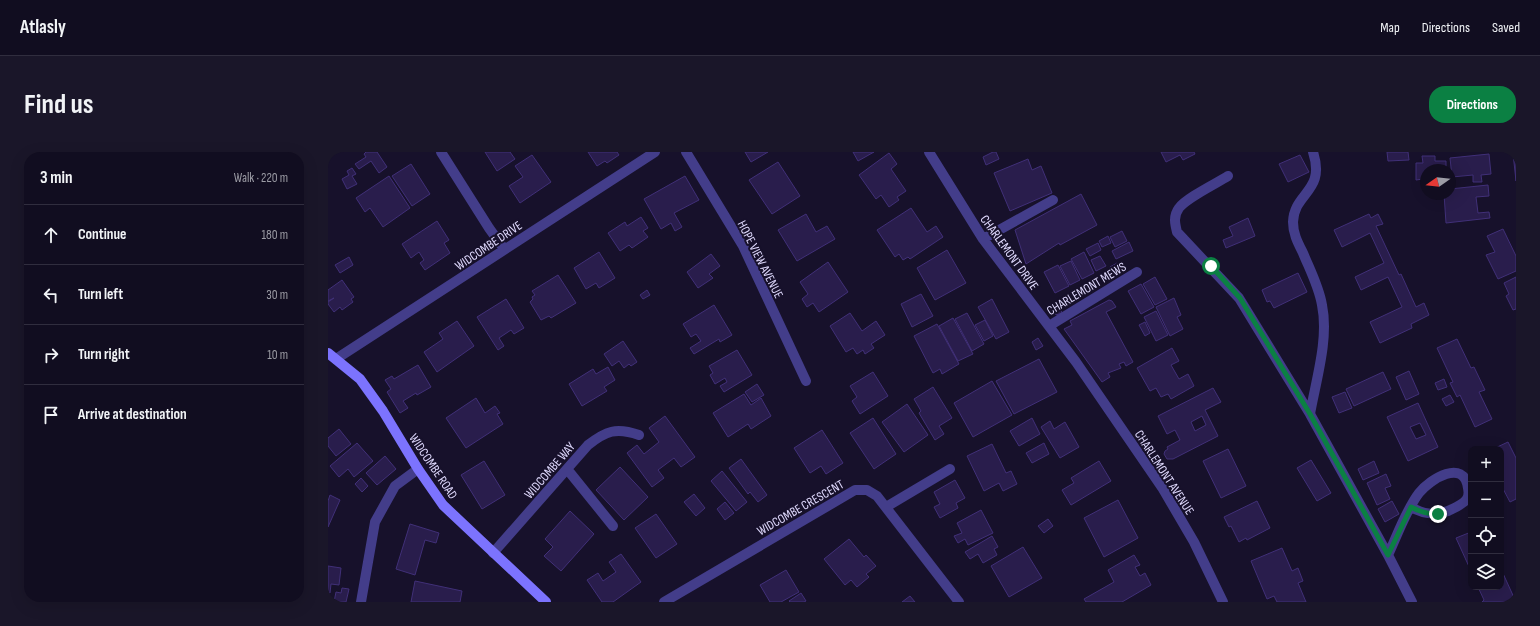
<!DOCTYPE html>
<html lang="en">
<head>
<meta charset="utf-8">
<style>
  :root { --surface:#110d20; --page:#1a1629; --text:#f1f3f6; --muted:#9c9ca5; --line:#302d3e; --accent:#0b8043 }
  body { margin:0; font-family:"Sofia Sans Condensed",sans-serif; background:var(--page); color:var(--text) }
  .controls { position:absolute; right:12px; bottom:12px; display:grid; overflow:hidden; border-radius:8px; box-shadow:0 4px 16px #0002 }
  .controls button { width:36px; height:36px; display:grid; place-items:center; padding:0; border:0; border-bottom:1px solid var(--line); background:var(--surface); color:var(--text); font:20px sans-serif }
  .compass { position:absolute; left:1092px; top:12px; width:36px; height:36px; border-radius:50%; background:var(--surface); box-shadow:0 4px 16px #0002; rotate:256deg }
  .stop { position:absolute; width:12px; height:12px; margin:-9px; border:3px solid #0b8043; border-radius:50%; background:#fff }
  .stop.end { background:#0b8043; border-color:#fff; box-shadow:0 1px 4px #0008 }
  .list { margin:0; padding:0; list-style:none }
  h2 { display:flex; justify-content:space-between; align-items:center; height:52px; margin:0; padding:0 16px; font-size:17px }
  h2 small { font-size:13px; font-weight:400; color:var(--muted) }
  .list li { display:grid; grid-template-columns:26px 1fr auto; gap:12px; align-items:center; box-sizing:border-box; height:60px; padding:0 16px; border-top:1px solid var(--line) }
  .list b { display:block; font-size:15px; white-space:nowrap }
  .list em { font-size:13px; font-style:normal; color:var(--muted) }
  .icon { flex:none; width:22px; height:22px; fill:none; stroke:currentColor; stroke-width:2; stroke-linecap:round; stroke-linejoin:round }
  .map { position:relative; flex:none; width:1188px; height:450px; overflow:hidden; border-radius:16px }
  header { display:flex; align-items:center; gap:24px; box-sizing:border-box; height:56px; padding:0 20px; background:var(--surface); border-bottom:1px solid var(--line) }
  header strong { font-size:19px }
  nav { display:flex; gap:22px; margin-inline-start:auto; font-size:14px }
  .intro { display:flex; align-items:center; justify-content:space-between; box-sizing:border-box; height:96px; padding:0 24px }
  h1 { margin:0; font-size:28px }
  .button { padding:10px 18px; border-radius:16px; background:var(--accent); color:#fff; font-size:14px; font-weight:700 }
  main { display:flex; gap:24px; padding:0 24px }
  aside { flex:1; background:var(--surface); border-radius:16px; box-shadow:0 4px 16px #0002 }
  .map>svg:first-child { display:block }
  .building { fill:#291d4c; stroke:#413078; fill-rule:evenodd }
  .lines { fill:none; stroke-linecap:round; stroke-linejoin:round }
  .street { stroke:#433d8a; stroke-width:10 }
  .secondary { stroke:#7c73fe; stroke-width:10 }
  .route { stroke:#0b8043; stroke-width:5 }
  .labels { text-anchor:middle; stroke-width:4; stroke-linejoin:round; paint-order:stroke }
  .street-label { font-size:13px; fill:#e1dbff; stroke:#17112b }
</style>
</head>
<body>
<header>
<strong>Atlasly</strong>
<nav><a>Map</a><a>Directions</a><a>Saved</a></nav>
</header>
<div class="intro"><h1>Find us</h1><a class="button">Directions</a></div>
<main>
<aside>
<h2>3 min<small>Walk · 220 m</small></h2>
<ul class="list">
<li><svg class="icon" aria-label="ahead" viewBox="0 0 24 24"><path d="M12 20V5M6 11l6-6 6 6"/></svg><div><b>Continue</b></div><em>180 m</em></li>
<li><svg class="icon" aria-label="left" viewBox="0 0 24 24"><path d="M17 20v-9H6M10 6l-5 5 5 5"/></svg><div><b>Turn left</b></div><em>30 m</em></li>
<li><svg class="icon" aria-label="right" viewBox="0 0 24 24"><path d="M7 20v-9h11M14 6l5 5-5 5"/></svg><div><b>Turn right</b></div><em>10 m</em></li>
<li><svg class="icon" aria-label="arrive" viewBox="0 0 24 24"><path d="M6 21V4h12l-3 4 3 4H6"/></svg><div><b>Arrive at destination</b></div></li>
</ul>
</aside>
<div class="map">
<svg width="1188" height="450" viewBox="0 0 1188 450">
  <rect width="100%" height="100%" fill="#17112b"/>
  <!-- building -->
  <path class="building" d="M38 0H49L59 15 51 21 43 9 31 17 27 12 38 5 36 2Z
    M157 0H182L187 7 169 19Z
    M260 0H289L291 3 279 11 277 9 269 14Z
    M417 0H440L423 10Z
    M525 0H546L530 9Z
    M665 0H668L671 7 658 13 655 5Z
    M833 0H866L867 2 855 8 852 3 838 10Z
    M1059 0H1080L1081 8 1060 9Z
    M1188 0V29L1185 1Z
    M561 1 569 12 563 17 578 39 569 45 571 48 561 55 553 43 548 47 531 23Z
    M1161 2 1163 22 1153 23 1154 30H1145V23L1124 25 1122 6Z
    M204 3 223 30 192 51 181 34 195 25 187 14Z
    M972 3 981 20 960 30 951 12Z
    M1094 4H1107V9H1118V18H1098V37H1095V27L1088 28V11H1095Z
    M700 7 704 18 713 14 724 41 682 59 666 21Z
    M450 10 472 44 444 62 421 28Z
    M83 12 102 42 84 54 64 24Z
    M24 16 28 22 24 24 29 32 19 37 14 27 21 23 19 19Z
    M61 24 82 56 55 75 42 56 37 60 28 46Z
    M357 24 371 48 346 61 354 75 347 79 343 71 333 77 316 47Z
    M1160 33 1161 44 1148 45 1150 61 1161 60 1162 66 1118 71 1116 42H1122V37Z
    M753 42 769 73 732 93 731 91 698 112 687 78Z
    M583 56 599 80 608 74 615 85 582 107 580 105 575 108 571 102 567 105 549 78Z
    M478 62 488 80 499 74 507 87 469 109 450 78Z
    M1041 62 1043 66 1050 62 1055 72 1048 74 1071 123 1073 122 1088 155 1096 151 1101 163 1083 172 1084 176 1052 191 1042 170 1074 155 1060 125 1033 138 1027 125 1056 111 1042 81 1014 95 1006 78Z
    M313 65 320 76 315 79 320 85 304 96 301 93 292 99 280 81 297 70 299 74Z
    M920 66 927 84 898 96 895 88 905 84 901 75Z
    M109 69 121 88 116 91 122 101 97 118 92 111 96 108 91 100 83 106 74 92Z
    M1175 77 1188 104V119L1170 127 1158 103 1167 100 1159 84Z
    M794 79 799 89 787 95 782 85Z
    M780 84 783 91 774 95 771 89Z
    M801 90 805 99 788 107 784 99Z
    M770 91 773 98 762 104 758 97Z
    M619 98 638 131 607 148 589 116Z
    M271 100 287 126 271 136 268 131 258 137 246 116Z
    M756 100 766 121 754 127 743 107Z
    M383 102 392 114 381 122 385 126 370 136 359 120Z
    M772 104 778 114 768 119 763 108Z
    M21 105 25 113 12 121 7 113Z
    M743 109 752 128 742 133 732 114Z
    M500 110 520 140 491 160 485 151 479 155 474 147 480 142 472 130Z
    M789 111 791 117 785 120 782 115Z
    M730 113 741 134 727 141 716 120Z
    M970 121 979 140 946 156 942 149 939 150 934 138Z
    M230 123 248 151 223 166 221 164 213 168 202 150 205 147 204 145 207 143 204 139Z
    M827 125 839 147 827 153 815 132Z
    M1188 125V157L1185 158 1178 144 1181 142 1176 131Z
    M14 128 26 145 23 147 25 150 14 158 12 155 6 160 0 152V150L6 146 0 149V138Z
    M813 132 826 155 813 162 800 139Z
    M319 138 322 143 315 147 312 143Z
    M593 142 605 164 584 175 573 152Z
    M846 146 853 163 849 165 855 177 842 184 828 155Z
    M178 147 196 176 186 182 183 178 171 186 176 194 170 198 149 165Z
    M664 147 681 180 668 187 650 155Z
    M781 148 784 149 788 155 778 160 805 210 798 214 796 210 791 212 793 216 780 221 782 225 774 230 736 177 744 173 742 169Z
    M730 151 734 161 728 163 724 154Z
    M386 153 404 183 392 190 391 187 366 202 362 196 373 189 368 182 363 185 355 172Z
    M828 159 840 183 828 189 816 165Z
    M522 161 534 179 548 169 557 183 543 192 546 196 537 202 535 198 529 202 525 196 518 200 502 174Z
    M639 161 656 192 644 199 627 167Z
    M625 166 645 202 630 209 611 174Z
    M657 168 665 184 656 189 647 173Z
    M129 169 146 194 109 220 96 200 115 187 111 181Z
    M817 170 822 181 817 184 811 173Z
    M609 172 631 212 614 222 612 217 605 221 586 184Z
    M710 186 715 194 708 198 704 190Z
    M1129 187 1143 216 1146 215 1157 238 1151 240 1164 267 1147 275 1132 243 1129 245 1122 231 1125 230 1109 196Z
    M295 189 309 210 303 214 301 212 296 216 291 209 284 214 276 202Z
    M844 196 851 209 843 213 851 227 860 222 866 234 843 247 840 242 833 245 828 236 822 239 809 216Z
    M409 198 424 223 396 240 392 234 399 230 397 226 387 232 382 223 385 221 381 214Z
    M711 207 729 240 686 262 668 229Z
    M90 213 103 235 89 243 88 241 75 249 80 256 72 261 59 240 63 237 57 228 64 224 66 227Z
    M280 215 287 228 276 235 279 239 254 254 241 232 265 217 268 222Z
    M1081 219 1091 242 1078 248 1068 225Z
    M545 220 560 244 532 262 524 249 529 245 522 234Z
    M1055 220 1063 237 1026 254 1018 237Z
    M1116 227 1119 235 1110 238 1107 231Z
    M664 229 684 263 645 285 626 251Z
    M429 232 436 243 424 250 417 240Z
    M605 235 624 266 611 274 616 282 607 288 591 261 593 259 586 247Z
    M885 236 893 250 877 258 890 284 845 307H839L836 302 837 299 840 297 839 295 852 288 847 278 839 282 830 264ZM874 264 878 273 867 279 863 270Z
    M1017 240 1024 256 1011 261 1004 245Z
    M416 242 423 253 433 246 443 264 423 277 420 272 400 285 385 261Z
    M1122 243 1126 250 1118 254 1114 247Z
    M148 246 157 261 167 254 172 261 169 262 175 272 138 296 118 266Z
    M1090 251 1110 295 1080 309 1059 265ZM1092 271 1098 283 1088 287 1082 275Z
    M579 252 600 283 576 300 554 270Z
    M337 264 367 305 353 315 346 306 330 318 336 326 324 335 299 301 309 293 316 302 331 290 321 276Z
    M545 266 568 302 546 317 522 281Z
    M704 266 712 282 691 294 682 279Z
    M722 269 726 277 737 270 751 295 732 306 713 275Z
    M11 277 23 292 8 304 0 294V286Z
    M494 278 515 311 498 322 493 314 482 321 466 296Z
    M1180 290 1188 306V347L1182 350 1173 333V297H1165Z
    M29 291 45 309 26 325 20 317 11 325 2 314Z
    M716 291 721 302 704 311 698 301Z
    M664 292 678 321 683 319 689 332 675 339 671 331 656 339 639 304Z
    M900 297 918 334 893 346 875 309Z
    M57 304 68 317 49 333 38 321Z
    M413 307 439 343 430 350 422 340 420 342 401 316Z
    M983 308 1003 341 989 349 969 316Z
    M156 309 177 343 154 357 133 323Z
    M771 309 783 329 743 353 734 338 746 331 743 326Z
    M1046 309 1051 321 1035 328 1030 317Z
    M292 315 320 345 296 368 268 338Z
    M394 319 419 350 408 359 383 329Z
    M1058 322 1063 334 1057 336 1062 347 1049 353 1039 331Z
    M33 326 40 334 34 340 27 332Z
    M627 328 637 346 628 351 630 356 612 366 606 355 612 352 606 340Z
    M366 342 377 356 368 364 356 350Z
    M2 343 12 348 0 375V349Z
    M790 348 810 386 776 405 756 366Z
    M929 349 942 376 919 388 918 386 911 390 903 374 901 375 896 365Z
    M1064 349 1071 362 1057 370 1050 357Z
    M397 350 406 361 397 368 389 357Z
    M653 358 665 381 640 393 637 387 630 391 626 384 634 381 629 371Z
    M242 359 266 382 233 419 216 404 225 395 217 387Z
    M328 362 349 392 328 406 307 376Z
    M720 367 725 374 716 381 710 374Z
    M82 372 111 381 108 391 97 388 87 423 68 417Z
    M1143 380V419L1128 386Z
    M664 384 670 395 666 397 669 403 655 411 650 402 642 407 637 400Z
    M521 387 536 405 538 403 548 414 538 422 541 425 529 435 523 428 517 433 496 407Z
    M695 395 714 426 681 445 663 414Z
    M954 396 964 419 970 416 975 429 970 431 978 450H949L946 444 939 447 923 409Z
    M293 402 313 430 285 450H274L259 428 270 421 275 429 288 420 281 410Z
    M806 403 812 413 807 415 812 424 817 421 823 433 794 450H758L756 447 786 430 780 418Z
    M0 414 13 416 11 433 3 432 2 441H0Z
    M1173 417 1188 450H1154L1156 448 1150 435H1173Z
    M458 418 471 440 453 450H442L432 433Z
    M87 429 134 439 132 450H83Z
    M14 436 21 437 18 450H6L8 440 13 441Z
    M473 441 478 449 476 450H462L461 449Z
    M582 444 587 450H574Z"/>
  <g class="lines">
    <!-- street -->
    <path class="street" d="M113 0 161 76 176 97
      M358 0 415 94 478 229
      M601 0 655 87 748 210 835 337 866 390 895 450
      M900 24C889 31 858 46 851 56 845 64 847 72 849 80L911 146 982 262 1060 403 1084 450
      M655 87 725 48
      M721 174 809 120
      M8 207 327 0
      M982 262C988 228 1001 187 994 153 991 135 982 118 975 101 970 91 965 82 965 70 966 40 998 40 985 0
      M239 317 285 374
      M558 355 622 317
      M165 401 260 293C278 279 288 275 311 283
      M1060 403C1069 384 1078 358 1091 341 1102 327 1136 306 1140 336 1141 341 1141 345 1138 348 1134 353 1126 356 1120 359 1106 364 1095 362 1083 355
      M33 450 47 370 67 334 90 317
      M336 450 527 338H539L549 344 631 450"/>
    <!-- secondary -->
    <path class="secondary" d="M0 201 32 227 55 259 90 317 115 353 218 450"/>
  </g>
  <g class="lines">
    <!-- route -->
    <path class="route" d="M883 114 912 146 982 262 1060 403 1083 355C1092 360 1099 362 1110 362"/>
  </g>
  <g class="labels">
    <!-- street labels -->
    <g class="street-label">
      <text transform="translate(160 93) rotate(-34)" y="5">WIDCOMBE DRIVE</text>
      <text transform="translate(682 100) rotate(54)" y="5">CHARLEMONT DRIVE</text>
      <text transform="translate(433 107) rotate(63)" y="5">HOPE VIEW AVENUE</text>
      <text transform="translate(758 136) rotate(-31)" y="5">CHARLEMONT MEWS</text>
      <text transform="translate(106 314) rotate(56)" y="5">WIDCOMBE ROAD</text>
      <text transform="translate(221 318) rotate(-49)" y="5">WIDCOMBE WAY</text>
      <text transform="translate(837 320) rotate(57)" y="5">CHARLEMONT AVENUE</text>
      <text transform="translate(472 355) rotate(-30)" y="5">WIDCOMBE CRESCENT</text>
    </g>
  </g>
</svg>
<div class="controls">
<button>+</button>
<button>−</button>
<button><svg class="icon" aria-label="locate" viewBox="0 0 24 24"><circle cx="12" cy="12" r="6"/><path d="M12 2v4M12 18v4M2 12h4M18 12h4"/></svg></button>
<button><svg class="icon" aria-label="layers" viewBox="0 0 24 24"><path d="M12 4l9 5-9 5-9-5zM3 14l9 5 9-5"/></svg></button>
</div>
<svg class="compass" viewBox="-18 -18 36 36"><path d="M0-13l5 13h-10z" fill="#e53935"/><path d="M0 13l5-13h-10z" fill="#9c9ca5"/></svg>
<div class="stop" style="left:883px;top:114px"></div>
<div class="stop end" style="left:1110px;top:362px"></div>
</div>
</main>
</body>
</html>
